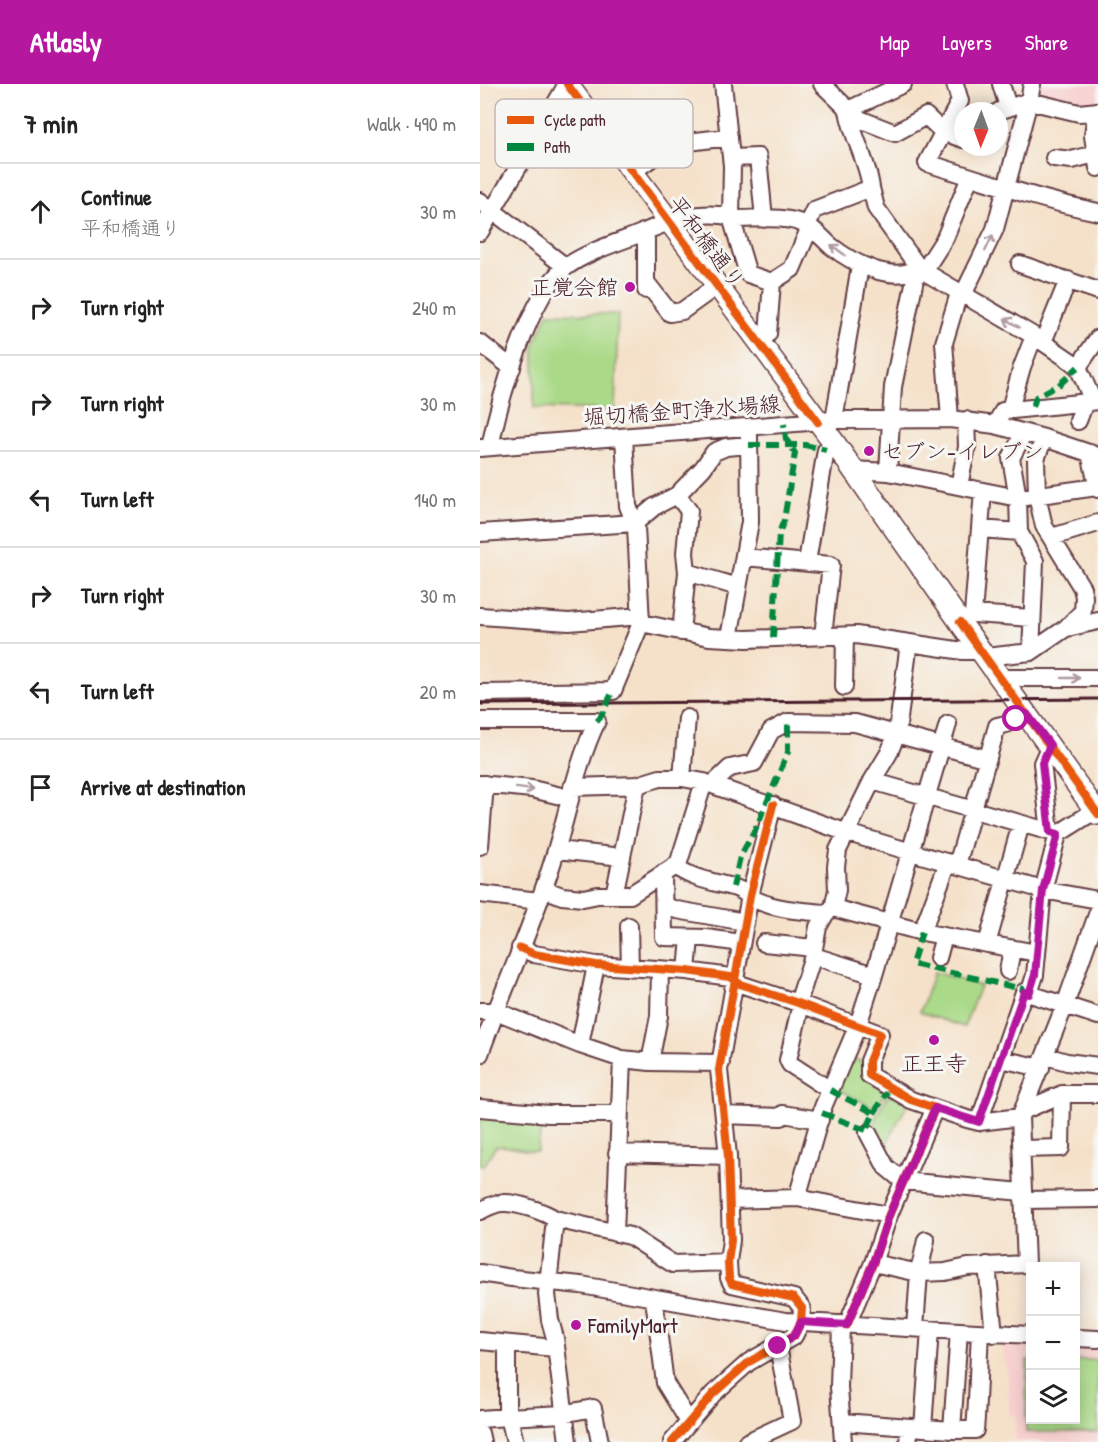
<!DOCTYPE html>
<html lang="en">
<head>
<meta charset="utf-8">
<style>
  :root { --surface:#fff; --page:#f2f2f2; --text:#222; --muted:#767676; --line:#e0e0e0; --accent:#b5179e }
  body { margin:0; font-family:"Patrick Hand","Klee One",sans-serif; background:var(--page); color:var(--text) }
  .controls { position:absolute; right:18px; bottom:18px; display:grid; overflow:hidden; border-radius:0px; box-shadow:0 3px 15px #0003 }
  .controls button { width:54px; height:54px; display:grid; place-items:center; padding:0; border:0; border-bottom:2px solid var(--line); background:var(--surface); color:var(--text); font:30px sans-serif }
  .compass { position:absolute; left:474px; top:18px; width:54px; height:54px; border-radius:50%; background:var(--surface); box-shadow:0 3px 15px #0003; rotate:181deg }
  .stop { position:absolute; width:18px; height:18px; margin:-14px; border:4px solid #b5179e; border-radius:50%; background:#fff }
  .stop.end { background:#b5179e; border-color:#fff; box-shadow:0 2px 6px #0008 }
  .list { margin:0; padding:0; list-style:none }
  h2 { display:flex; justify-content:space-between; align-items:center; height:78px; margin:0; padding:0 24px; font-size:26px }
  h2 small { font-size:20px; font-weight:400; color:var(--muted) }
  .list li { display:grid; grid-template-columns:39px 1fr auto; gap:18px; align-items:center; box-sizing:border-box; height:96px; padding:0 24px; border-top:2px solid var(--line) }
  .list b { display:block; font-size:22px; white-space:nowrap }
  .list p { margin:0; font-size:20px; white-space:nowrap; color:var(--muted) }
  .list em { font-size:20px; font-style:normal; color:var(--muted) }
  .icon { flex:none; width:33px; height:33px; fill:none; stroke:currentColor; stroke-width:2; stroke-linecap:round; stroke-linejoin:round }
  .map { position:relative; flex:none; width:618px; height:1358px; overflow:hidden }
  header { display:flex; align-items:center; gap:36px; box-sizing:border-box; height:84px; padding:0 30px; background:var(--accent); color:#fff }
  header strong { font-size:28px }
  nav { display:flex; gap:33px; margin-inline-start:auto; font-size:21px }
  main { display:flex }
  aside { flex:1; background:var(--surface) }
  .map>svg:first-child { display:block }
  .built { fill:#f7d0cf }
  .green { fill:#aada88; stroke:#7a7c5a; stroke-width:1.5 }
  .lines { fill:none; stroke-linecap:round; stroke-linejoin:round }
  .minor-casing { stroke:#643c43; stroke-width:20 }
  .major-casing { stroke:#643c43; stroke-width:24 }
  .minor { stroke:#fff; stroke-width:16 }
  .major { stroke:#fff; stroke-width:21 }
  .rail { stroke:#4a1f2b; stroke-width:3 }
  .quiet { stroke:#00873e; stroke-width:6; stroke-dasharray:12 6; stroke-linecap:butt }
  .cycleway-casing { stroke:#f6f6f2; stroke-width:11 }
  .cycleway { stroke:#e8590c; stroke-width:8 }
  .oneway { stroke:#ae9aa0 }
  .route { stroke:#b5179e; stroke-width:8 }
  .poi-dot { fill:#b5179e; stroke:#f6f6f2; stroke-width:2 }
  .labels { text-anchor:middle; stroke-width:6; stroke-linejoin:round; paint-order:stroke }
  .street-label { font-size:22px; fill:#4a1f2b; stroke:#f6f6f2 }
  .poi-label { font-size:22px; fill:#4a1f2b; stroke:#f6f6f2; text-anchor:start }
  .key { fill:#f6f6f2; stroke:#c2b6b6; stroke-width:1.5 }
  .key-label { font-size:16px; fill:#4a1f2b }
</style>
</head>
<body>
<header>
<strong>Atlasly</strong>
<nav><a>Map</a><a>Layers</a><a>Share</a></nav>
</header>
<main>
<aside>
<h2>7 min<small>Walk · 490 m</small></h2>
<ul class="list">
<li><svg class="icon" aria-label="ahead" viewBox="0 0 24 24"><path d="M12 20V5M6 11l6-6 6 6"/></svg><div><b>Continue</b><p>平和橋通り</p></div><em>30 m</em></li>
<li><svg class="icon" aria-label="right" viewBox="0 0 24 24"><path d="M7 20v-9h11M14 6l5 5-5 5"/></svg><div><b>Turn right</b></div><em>240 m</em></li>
<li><svg class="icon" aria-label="right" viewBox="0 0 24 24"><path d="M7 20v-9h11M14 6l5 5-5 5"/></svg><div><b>Turn right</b></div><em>30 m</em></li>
<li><svg class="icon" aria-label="left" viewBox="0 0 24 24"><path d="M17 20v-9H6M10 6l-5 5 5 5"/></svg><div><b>Turn left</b></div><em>140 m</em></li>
<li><svg class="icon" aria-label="right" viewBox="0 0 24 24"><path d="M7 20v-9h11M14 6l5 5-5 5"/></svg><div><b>Turn right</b></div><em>30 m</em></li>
<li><svg class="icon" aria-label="left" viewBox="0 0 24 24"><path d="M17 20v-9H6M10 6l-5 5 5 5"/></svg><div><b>Turn left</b></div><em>20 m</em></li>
<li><svg class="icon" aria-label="arrive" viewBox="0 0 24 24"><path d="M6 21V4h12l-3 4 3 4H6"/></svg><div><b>Arrive at destination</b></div></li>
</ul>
</aside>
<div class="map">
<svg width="618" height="1358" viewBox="0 0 618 1358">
  <rect width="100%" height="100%" fill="#f6f6f2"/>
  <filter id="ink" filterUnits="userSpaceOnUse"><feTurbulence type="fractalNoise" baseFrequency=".0167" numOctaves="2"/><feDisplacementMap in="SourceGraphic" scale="12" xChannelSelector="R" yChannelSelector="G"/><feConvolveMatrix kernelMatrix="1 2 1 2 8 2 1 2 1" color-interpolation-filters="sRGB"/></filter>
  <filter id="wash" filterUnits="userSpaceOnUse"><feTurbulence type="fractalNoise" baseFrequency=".008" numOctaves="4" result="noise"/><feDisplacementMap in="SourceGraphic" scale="24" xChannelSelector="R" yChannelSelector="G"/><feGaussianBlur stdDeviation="1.35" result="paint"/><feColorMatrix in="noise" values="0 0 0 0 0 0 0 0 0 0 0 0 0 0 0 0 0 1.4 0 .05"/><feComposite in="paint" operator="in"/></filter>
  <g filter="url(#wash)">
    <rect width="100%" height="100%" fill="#f5e1c9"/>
    <!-- built -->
    <path class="built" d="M556 0H618V21L558 12Z
      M522 1260 550 1261V1336H596V1263L618 1264V1358H535L536 1331 529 1330 528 1291Z"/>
    <!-- green -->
    <path class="green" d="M68 229 138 230 135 326 54 324V262Z
      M454 888 500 902 484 943 440 928Z
      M369 973 385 979 407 1006 396 1025 356 1004Z
      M410 1008 428 1019 402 1068 391 1047 397 1030Z
      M2 1034 59 1040 61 1045 57 1068 22 1062 15 1063 4 1082 0 1081V1035Z
      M547 1276H550V1336H596V1276H618V1348H546Z"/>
  </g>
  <g filter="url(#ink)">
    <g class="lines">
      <defs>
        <path id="minor" d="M342 0 377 34 415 49 446 32 463 48 483 55
          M475 0 480 17 447 79C504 97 560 116 618 128
          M521 0 528 23
          M368 26 423 0
          M519 27 549 17 599 29 618 27
          M616 27 613 52 618 84
          M251 74 278 73 284 135
          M574 74 592 76 618 69
          M152 88 192 60 249 53
          M391 104 396 124 436 180 437 185 413 303 408 388
          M0 117 86 183
          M251 133 257 135C279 135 306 131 326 141 335 145 343 155 351 162 371 178 410 199 437 185L445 188 554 252 592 278 598 283 613 317
          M251 133 268 190 292 198
          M327 141 334 126 391 104C388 77 372 53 368 26
          M0 148 87 0
          M163 148 166 155V206
          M540 180 618 207
          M444 187 465 154 490 93
          M166 198 190 229 202 227 238 201
          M483 211 515 145 549 17 552 0
          M280 258 288 250 292 198 312 185 330 143
          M563 258 588 196
          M0 259 32 284
          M598 283 618 254
          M530 325 542 283 554 252
          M470 335 464 259 479 209
          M354 336 380 182
          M598 337 605 318
          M515 341 523 327 618 317
          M544 349 531 374 538 414 539 448 555 477 551 568
          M10 363C19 318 49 210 86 183 108 167 137 159 162 149 188 137 221 125 251 133L252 82 243 0
          M0 364 354 336 470 335 515 341 564 354 618 372
          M610 369 618 405
          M373 386 408 388 538 414 617 403
          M479 402 487 363 486 336
          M503 407 493 530 552 534
          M197 411 209 427 205 469 207 488 201 548
          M500 445 539 448
          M0 449 155 439 174 423 197 411 223 384 234 368 246 363 269 361
          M572 453 618 439
          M264 473 351 481 343 552
          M327 478 346 366 355 361
          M207 488 258 503
          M0 532 89 538 161 532
          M161 539 229 553 267 555 376 551 483 567H502
          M587 544 618 537
          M249 554 270 438 269 350
          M506 573 551 568 586 544 603 527 604 513 602 504 564 442 557 412 556 375 564 354
          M521 594H618
          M364 603 365 552
          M0 609 133 607 161 539 156 443 148 422 144 353
          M0 637H117C94 686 87 735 70 786 50 848 22 908 0 970
          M570 661 562 679 570 748
          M202 694 207 634
          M392 697 578 750
          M0 700 52 705 89 714
          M232 701 250 684 274 679 291 647 308 638 375 639 508 675
          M92 703 157 701 180 694H202L224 698 365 748 431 768 563 806 618 816
          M0 762 5 700
          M77 766 142 773
          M477 781 517 642 526 640 547 631
          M197 784 224 698
          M183 789 184 853 226 854 261 859
          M64 805 82 812 103 814 118 811H150L195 782C212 795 231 797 252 803 262 805 268 812 276 816 298 826 323 827 346 829
          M0 810 59 817
          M134 811 157 701
          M184 822 197 826 265 838
          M353 824 442 848 557 869
          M149 842 150 884
          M442 848 468 778
          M284 859 334 864
          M507 860 541 740
          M40 864 54 870 116 881 207 887 250 893 260 900 318 919 400 950 389 977V991L431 1016 487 1035 499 1038 540 1033
          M458 874 464 852
          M332 875 340 874 394 891
          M207 887 210 854
          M528 887 532 865
          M549 910 555 891 563 806 578 750 616 726
          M318 919 332 875 338 843 346 829 353 824 357 806 356 783 358 766 392 697 409 669 417 649 429 559
          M321 920 308 976 310 980 350 1006
          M0 927H16L100 961 142 975 170 978 241 979
          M100 961 116 881
          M566 972 587 978 618 982
          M521 975 561 984
          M170 978 179 932 180 886
          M0 1024 69 1030H139
          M543 1027 582 1010
          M244 1031 301 1033 303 1030 340 1036
          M499 1038 544 908 618 932
          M388 1049 406 1083 423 1097 542 1108
          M542 1065 581 1064 582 1010H618
          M137 1069 248 1072
          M317 1114 343 1023 378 941 394 891 468 640
          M250 1116 317 1114 409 1131
          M543 1116 618 1115
          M0 1127C8 1123 15 1119 23 1119 36 1118 65 1128 75 1135L150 1152 193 1180 248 1178
          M75 1135 67 1210 70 1236 75 1254 88 1358
          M135 1149 142 975
          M393 1179 439 1189 465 1188 488 1183 546 1180 540 1033 585 921 618 828
          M507 1181 514 1250
          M0 1189 32 1194 101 1201 306 1237 550 1251
          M174 1215 185 1299 209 1338
          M361 1241 359 1303 363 1358
          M367 1241 393 1179 409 1131 455 1024
          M435 1244 439 1189 446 1156
          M596 1254 618 1255
          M0 1257 75 1264
          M0 1335 27 1333V1260
          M362 1338 472 1346 479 1247
          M443 1344 450 1246
          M472 1346H495C498 1314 498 1281 500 1249
          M0 1349 2 1358
          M35 1358 30 1337 27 1333 83 1330 113 1324 120 1358
          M192 1358 233 1310 269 1278 314 1252 321 1238 322 1224 314 1214 252 1200 249 1194 248 1178 251 1156 248 1072 239 986 270 811 293 721
          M267 1358 312 1337 298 1262
          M428 1358 430 1343"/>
        <path id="major" d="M87 0 353 357 480 538 618 730"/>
      </defs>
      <!-- minor casing -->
      <use href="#minor" class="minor-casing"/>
      <!-- major casing -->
      <use href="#major" class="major-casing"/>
      <!-- minor -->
      <use href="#minor" class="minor"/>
      <!-- major -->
      <use href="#major" class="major"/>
      <!-- rail -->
      <path class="rail" d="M0 620 618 615"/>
      <!-- quiet -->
      <path class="quiet" d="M553 323 556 313 580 300 598 283
        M269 361H325L346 366
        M293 554 299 449 304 436 315 369 306 355 304 340
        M117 637 120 634 133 607
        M253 803 260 773 277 742 308 668V638
        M442 848 432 880 543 905 544 908
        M350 1006 394 1029 386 1046 388 1049
        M342 1029 386 1046
        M394 1029 411 1003"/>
      <defs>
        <path id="cycleway" d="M87 0 338 338
          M480 538 618 730
          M40 864 54 870 116 881 207 887 250 893 260 900 318 919 400 950 389 977V991L431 1016 455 1024 409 1131 393 1179 367 1241
          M192 1358 233 1310 269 1278 314 1252 321 1238 322 1224 314 1214 252 1200 249 1194 248 1178 251 1156 248 1072 239 986 270 811 293 721"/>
      </defs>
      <!-- cycleway casing -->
      <use href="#cycleway" class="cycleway-casing"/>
      <!-- cycleway -->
      <use href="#cycleway" class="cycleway"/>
    </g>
    <!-- one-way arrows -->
    <defs><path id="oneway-shaft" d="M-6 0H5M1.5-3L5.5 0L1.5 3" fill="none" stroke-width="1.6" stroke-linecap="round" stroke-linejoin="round" transform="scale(1.5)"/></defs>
    <g class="oneway">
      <use href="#oneway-shaft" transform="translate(509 159) rotate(-65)"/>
      <use href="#oneway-shaft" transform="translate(358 166) rotate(-144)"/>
      <use href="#oneway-shaft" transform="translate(532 239) rotate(-150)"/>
      <use href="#oneway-shaft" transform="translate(591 594)"/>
      <use href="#oneway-shaft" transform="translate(45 705) rotate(7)"/>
    </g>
  </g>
  <g class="lines" filter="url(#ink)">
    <!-- route -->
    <path class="route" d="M298 1262 314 1252 321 1238 367 1241 393 1179 409 1131 455 1024 499 1038 543 911 544 908 549 910 555 891 563 806 578 750 570 748 562 679 570 661 547 630 536 635"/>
  </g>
  <!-- markers -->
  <g class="poi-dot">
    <circle cx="150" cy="203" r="6"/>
    <circle cx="389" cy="367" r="6"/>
    <circle cx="454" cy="956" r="6"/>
    <circle cx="96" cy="1241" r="6"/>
  </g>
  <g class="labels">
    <!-- street labels -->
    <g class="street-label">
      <text transform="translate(227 158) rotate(53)" y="8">平和橋通り</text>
      <text transform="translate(202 326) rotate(-4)" y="8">堀切橋金町浄水場線</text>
    </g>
    <!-- poi labels -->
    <g class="poi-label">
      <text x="138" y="211" text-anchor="end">正覚会館</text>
      <text x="401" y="375">セブン-イレブン</text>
      <text x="454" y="987" text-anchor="middle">正王寺</text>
      <text x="108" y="1249">FamilyMart</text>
    </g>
  </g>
  <!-- legend -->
  <rect x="15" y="15" width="198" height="69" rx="9" class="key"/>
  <rect x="27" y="32" width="27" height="8" fill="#e8590c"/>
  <rect x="27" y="59" width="27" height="8" fill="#00873e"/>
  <g class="key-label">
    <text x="64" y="42">Cycle path</text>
    <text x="64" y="69">Path</text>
  </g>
</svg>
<div class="controls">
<button>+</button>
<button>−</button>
<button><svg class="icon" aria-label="layers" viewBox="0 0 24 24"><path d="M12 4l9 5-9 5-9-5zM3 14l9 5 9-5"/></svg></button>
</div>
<svg class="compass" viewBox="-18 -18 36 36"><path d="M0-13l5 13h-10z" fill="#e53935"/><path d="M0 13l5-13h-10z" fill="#767676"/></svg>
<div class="stop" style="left:536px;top:635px"></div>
<div class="stop end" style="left:298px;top:1262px"></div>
</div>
</main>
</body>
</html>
